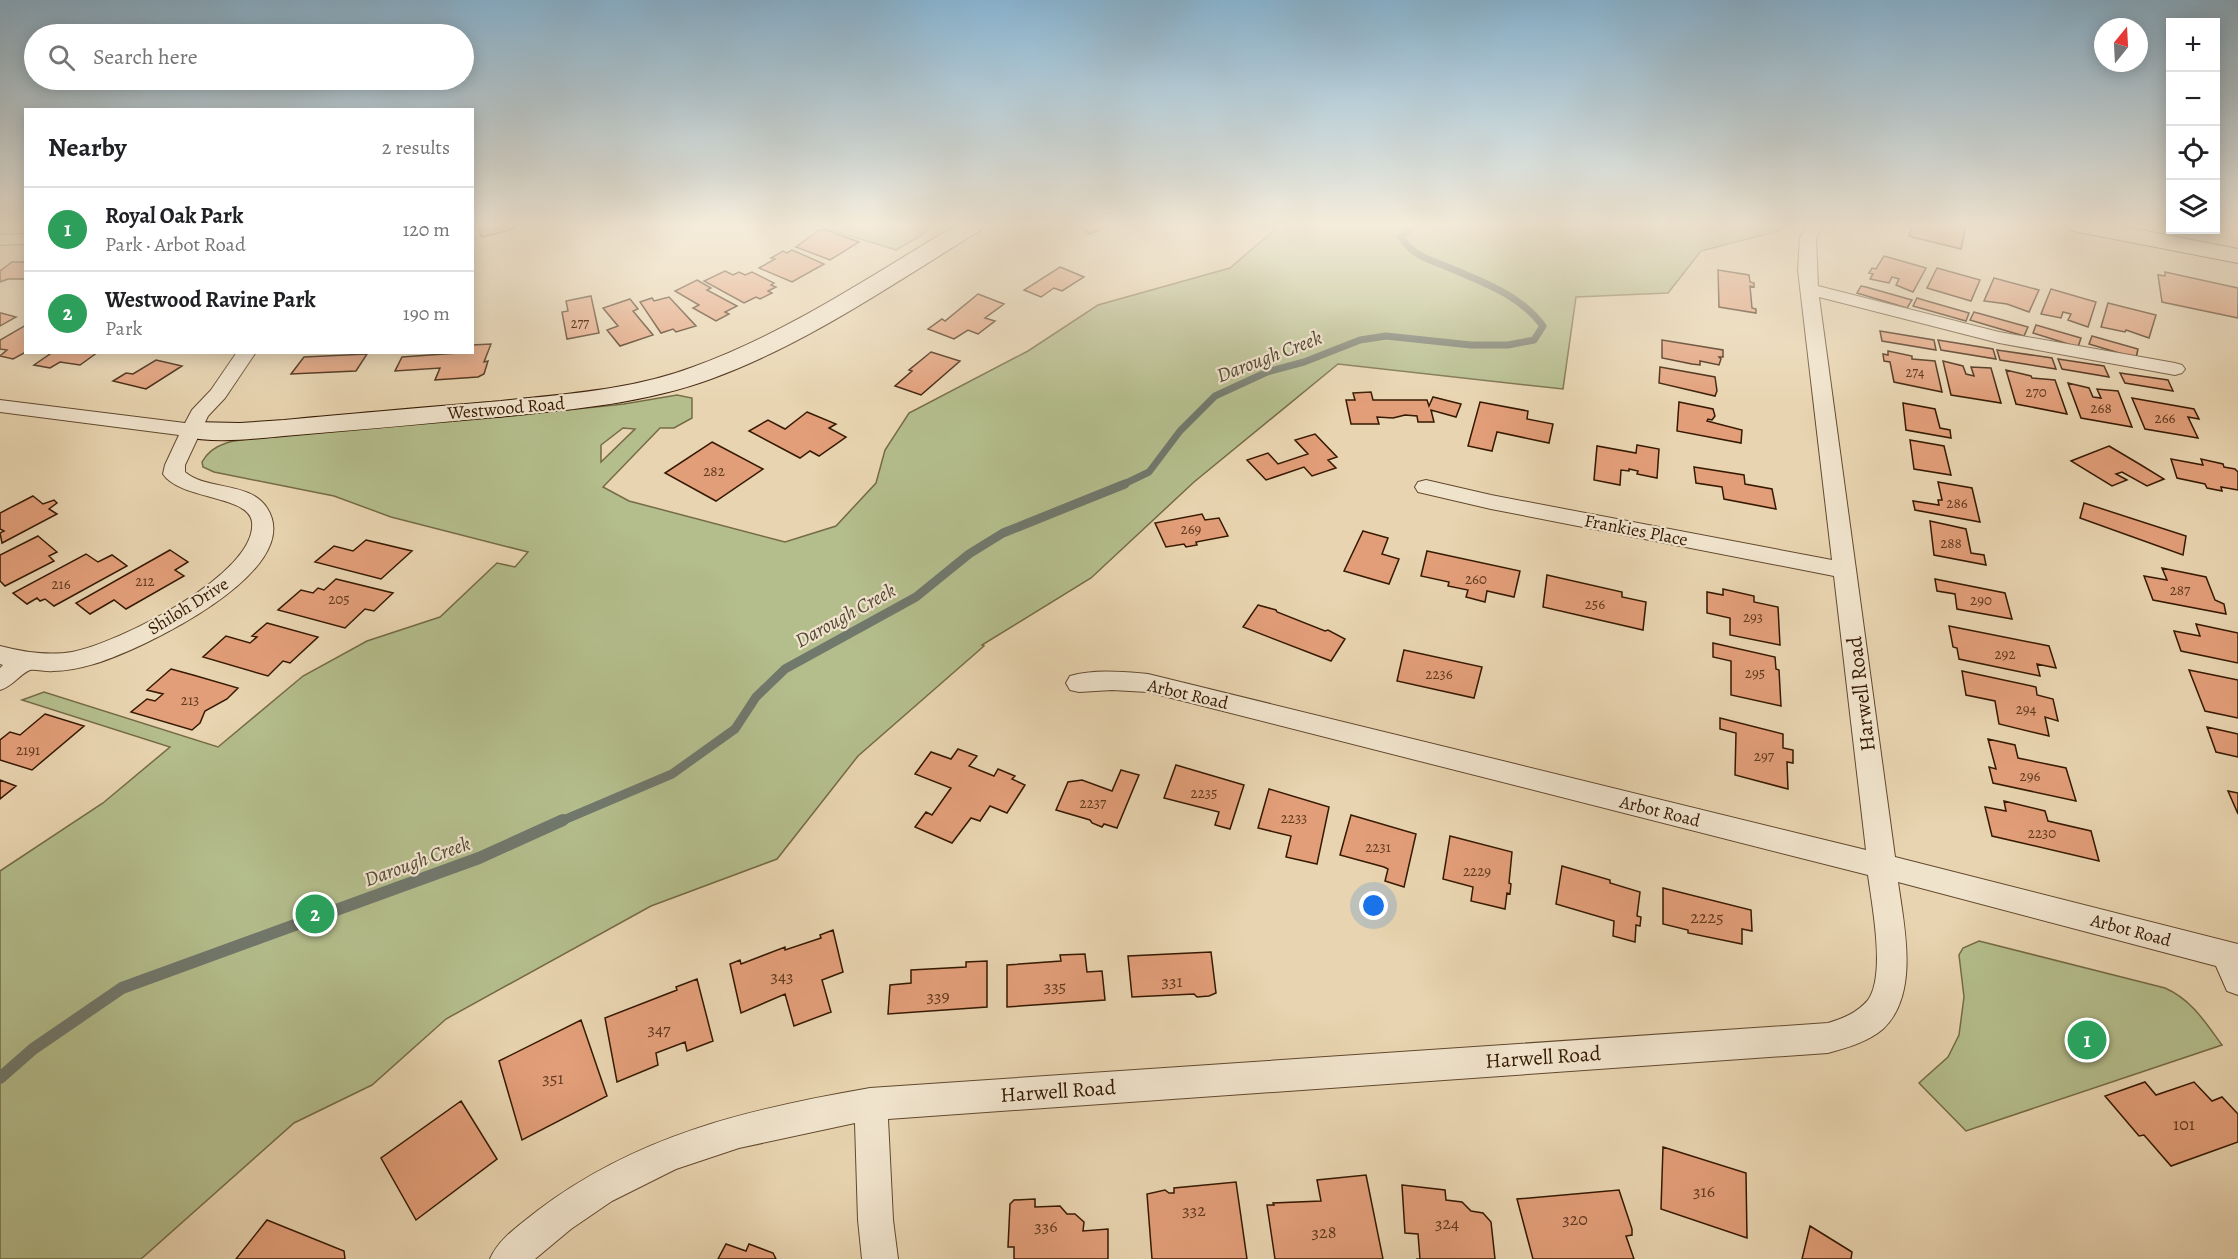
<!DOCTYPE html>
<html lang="en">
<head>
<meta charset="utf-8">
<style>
  :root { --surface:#fff; --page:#f2f2f2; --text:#202124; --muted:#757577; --line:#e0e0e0; --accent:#111827 }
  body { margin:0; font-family:Alegreya,serif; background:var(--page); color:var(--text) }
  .controls { position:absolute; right:18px; top:18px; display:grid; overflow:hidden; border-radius:0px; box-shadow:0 3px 15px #0003 }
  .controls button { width:54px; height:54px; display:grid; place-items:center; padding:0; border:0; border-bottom:2px solid var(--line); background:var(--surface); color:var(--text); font:30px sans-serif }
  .compass { position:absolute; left:2094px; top:18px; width:54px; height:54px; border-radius:50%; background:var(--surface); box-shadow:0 3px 15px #0003; rotate:18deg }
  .you { position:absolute; left:1374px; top:906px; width:21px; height:21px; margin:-15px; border:4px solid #fff; border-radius:50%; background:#1a73e8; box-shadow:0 0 0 9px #1a73e833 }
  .badge { display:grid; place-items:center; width:39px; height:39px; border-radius:50%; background:var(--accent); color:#fff; font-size:20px; font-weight:700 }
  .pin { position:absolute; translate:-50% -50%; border:3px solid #fff; box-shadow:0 2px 6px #0006 }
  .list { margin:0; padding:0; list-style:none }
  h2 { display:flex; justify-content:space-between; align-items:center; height:78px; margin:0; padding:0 24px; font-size:26px }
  h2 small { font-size:20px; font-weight:400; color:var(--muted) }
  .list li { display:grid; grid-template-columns:39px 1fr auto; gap:18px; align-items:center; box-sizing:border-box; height:84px; padding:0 24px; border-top:2px solid var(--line) }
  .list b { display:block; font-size:22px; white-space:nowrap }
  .list p { margin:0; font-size:20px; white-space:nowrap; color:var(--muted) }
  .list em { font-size:20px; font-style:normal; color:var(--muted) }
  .icon { flex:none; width:33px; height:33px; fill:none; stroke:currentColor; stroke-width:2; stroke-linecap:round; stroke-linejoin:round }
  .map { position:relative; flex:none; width:2238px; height:1259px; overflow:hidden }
  .search { position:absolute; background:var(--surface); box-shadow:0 3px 15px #0003; left:24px; top:24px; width:450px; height:66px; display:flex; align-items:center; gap:15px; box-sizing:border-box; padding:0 21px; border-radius:33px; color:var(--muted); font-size:22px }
  .panel { position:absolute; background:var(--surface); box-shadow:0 3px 15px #0003; left:24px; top:108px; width:450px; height:246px; border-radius:0px }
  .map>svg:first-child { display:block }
  .green { fill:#b4bd8c; stroke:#756b46; stroke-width:1.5; fill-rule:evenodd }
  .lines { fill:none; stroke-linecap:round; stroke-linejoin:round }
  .stream-far2 { stroke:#71786c; stroke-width:7 }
  .stream-far1 { stroke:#71786c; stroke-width:9 }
  .stream { stroke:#71786c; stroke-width:12 }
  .building { fill:#e29e79; stroke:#361901; stroke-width:1.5 }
  .street-casing { stroke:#62482d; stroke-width:2 }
  .secondary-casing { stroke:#361901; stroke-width:2 }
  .street { fill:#f0e3cc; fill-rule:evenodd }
  .secondary { fill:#f0e3cc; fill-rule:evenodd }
  .labels { text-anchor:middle; stroke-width:4.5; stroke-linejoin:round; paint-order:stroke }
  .far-number-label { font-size:14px; fill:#613a1f }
  .number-label { font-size:15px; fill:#613a1f }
  .street-label { font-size:18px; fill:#361901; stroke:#f0e3cc }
  .near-number-label { font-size:18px; fill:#613a1f }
  .water-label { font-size:20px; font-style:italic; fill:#544837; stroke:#f0e3cc }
  .near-street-label { font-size:21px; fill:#361901; stroke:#f0e3cc }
</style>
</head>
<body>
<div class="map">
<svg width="2238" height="1259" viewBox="0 0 2238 1259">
  <rect width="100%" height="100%" fill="#e8d4b0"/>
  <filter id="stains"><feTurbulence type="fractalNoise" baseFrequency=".00333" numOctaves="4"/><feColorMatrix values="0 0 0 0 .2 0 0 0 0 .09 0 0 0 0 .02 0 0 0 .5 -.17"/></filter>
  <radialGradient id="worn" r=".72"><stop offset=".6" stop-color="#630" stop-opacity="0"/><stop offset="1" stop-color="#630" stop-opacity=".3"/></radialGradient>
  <!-- green -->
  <path class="green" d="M815 225H925L927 228 922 235 896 250Z
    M1280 225H1786L1782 230 1701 251 1668 293 1576 297 1563 389 1338 364 1194 482 1091 578 982 645 984 646 858 756 777 859 651 906 446 1019 372 1085 294 1123 141 1259H0V871L103 803 170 747 22 700 44 692 218 747 303 676 367 641 440 617 497 563 515 567 528 552 391 517 334 496 214 472 203 467 202 462C213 441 238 440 259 438L567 410 624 404 677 395 692 398V418L674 428H660L603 487 629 501 785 542 836 526 876 483 885 450 909 413 1028 351 1098 305 1230 268ZM623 428 635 429 601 462V445Z
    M1979 941 2165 988C2192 1000 2205 1022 2222 1045L1966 1131 1919 1083 1948 1057 1959 1035 1964 997 1959 955 1963 948Z"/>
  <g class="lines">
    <!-- stream-far2 -->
    <path class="stream-far2" d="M1122 485 1149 472 1180 431 1215 396 1267 372 1304 362 1360 340 1386 336 1471 345H1508L1534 340 1543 326C1520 295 1485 283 1450 268 1429 259 1414 257 1401 237L1411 227 1417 225"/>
    <!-- stream-far1 -->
    <path class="stream-far1" d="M559 822 672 774 735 729 756 697 785 669 916 597 969 554 1003 533 1125 484"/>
    <!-- stream -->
    <path class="stream" d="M0 1078 33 1049 122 988 479 858 563 820"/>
  </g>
  <!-- building -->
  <path class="building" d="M484 225H512L514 229 482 237 478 227Z
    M1076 225H1107L1108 226 1090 234Z
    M1905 225H1966L1961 249 1912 237 1909 236 1912 227Z
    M819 230H826L859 242 830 260 796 247Z
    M792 250 824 264 792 282 759 268 775 259 771 258 783 251 787 253Z
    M1884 256 1926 268 1913 292 1896 285 1899 279 1892 277 1889 283 1870 279 1873 274 1869 273 1872 268 1876 269Z
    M12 262H26V279H8L0 282V271Z
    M1060 267 1084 277 1062 291 1054 288 1041 297 1024 290Z
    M1937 268 1980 280 1971 301 1927 288Z
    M1718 270 1749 275 1750 282 1754 283V287L1750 286 1752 308 1756 309V313L1719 307Z
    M725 271 733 275 739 272 745 275 752 272 774 283 771 285 776 287 768 291 772 293 760 299 756 297 744 303 704 281Z
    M2165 272 2238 288V318L2162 302 2158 275 2165 276Z
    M1994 278 2039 290 2029 312 2007 304 1984 301Z
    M697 280 711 288 707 290 737 306 725 312 729 314 716 321 693 308 699 305 675 291Z
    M1861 286 1866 287 1912 300 1907 308 1857 293Z
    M2051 289 2096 302 2088 327 2068 320 2071 314 2063 312 2061 318 2041 314Z
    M978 294 1004 304 985 318 995 321 978 334 968 330 954 339 928 329 942 319 945 321Z
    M591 296 599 333 567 339 562 312 568 311 566 301Z
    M669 297 696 326 676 332 673 329 661 333 640 302 652 298 654 301Z
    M1917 298 1927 301 1969 313 1966 321 1913 306Z
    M630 299 638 309 633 311 653 335 620 346 607 330 618 326 603 308Z
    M2108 303 2156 315 2149 338 2126 330 2125 332 2101 327Z
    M1974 312 2028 327 2024 336 1970 320Z
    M0 313H1L16 317 0 326Z
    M26 325V352L13 359 0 356 7 350 0 349V340Z
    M2036 325 2081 338 2078 347 2033 333Z
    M1880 331 1934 340 1936 350 1882 341Z
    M2092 336 2138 349 2136 358 2089 344Z
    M1662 340 1723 350V357H1719L1721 359 1719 365 1700 361V365L1692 364 1662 358Z
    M1938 340 1993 349 1996 359 1941 350Z
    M491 344 484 362 488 361 484 374 478 377 435 380 440 368 395 371 402 357 472 352V345Z
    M1997 350 2052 358 2056 369 2000 360Z
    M1888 351 1912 356V359L1935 361 1942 392 1894 382 1890 362 1884 361 1883 354 1888 355Z
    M53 352H98L80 365 60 362 50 368 34 365Z
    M931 352 960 361 921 395 895 386 912 371 909 370Z
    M367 354 356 371 291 374 304 357Z
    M2058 359 2104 366 2109 377 2062 369Z
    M156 360 182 366 146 389 113 381 126 373 133 374Z
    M1943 361 1963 366 1966 374 1974 376 1971 367 1991 368 2001 403 1951 395Z
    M1660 367 1715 377 1717 391 1715 396 1659 383Z
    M2006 370 2031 376 2032 378 2055 380 2067 414 2016 404Z
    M2120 373 2168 380 2173 391 2125 383Z
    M2068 383 2089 388 2093 397 2101 398 2097 389 2118 391 2132 427 2081 418Z
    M1371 392 1373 400H1427L1429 406 1433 397 1461 404 1456 417 1431 410 1434 422H1418L1417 416 1405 415 1393 418 1377 417 1379 424H1351L1346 400H1355L1353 393Z
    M2132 398 2194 409 2199 419 2188 417 2198 438 2145 429Z
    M1480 402 1528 411 1527 419 1553 424 1549 443 1497 432 1492 451 1468 446Z
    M1679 402 1713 409 1715 416 1712 420 1708 419 1707 421 1742 430 1741 443 1677 431Z
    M1903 403 1935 409 1940 428 1950 430 1951 438 1906 430Z
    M807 412 836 424 829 428 846 437 819 456 810 451 800 458 749 431 768 420 785 429Z
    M1315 434 1337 457 1328 460 1336 468 1312 476 1304 467 1266 480 1247 460 1268 453 1278 464 1308 454 1295 440Z
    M1910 440 1944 446 1951 475 1914 469Z
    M712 442 763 469 716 501 665 473Z
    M1637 445 1659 449 1657 478 1637 474 1638 471 1629 469V471L1621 470 1620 485 1594 480 1597 446 1636 453Z
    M2109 446 2141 465 2164 479 2147 486 2122 472 2116 474 2127 480 2112 486 2071 461Z
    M2171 459 2203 465 2201 459 2223 464 2224 467 2235 469 2238 472V490L2221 487 2222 491 2207 488 2205 484 2177 478Z
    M1694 467 1744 475 1745 484 1772 489 1776 509 1724 499 1722 487 1696 483Z
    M1938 482 1972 488 1980 522 1915 510 1913 501 1939 505 1938 500H1942Z
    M33 496 43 504 54 500 57 503 49 509 57 514 2 543 0 533 4 531 0 529V513Z
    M2084 503 2186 536 2183 555 2080 518Z
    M1202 514 1205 520 1219 518 1228 536 1196 542 1197 545 1186 547 1184 544 1166 547 1155 523Z
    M1930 521 1966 529 1971 553 1984 555 1986 565 1934 555Z
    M1363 531 1388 538 1382 554 1399 559 1389 584 1344 571Z
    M38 536 57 552 49 556 54 561 5 586 0 581V555Z
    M366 540 412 551 381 579 315 562 334 546 353 551Z
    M170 550 188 562 175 570 184 576 126 609 114 600 90 614 76 603Z
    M1427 551 1520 571 1514 597 1487 591 1485 602 1466 597 1468 590 1448 586 1449 582 1421 576Z
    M86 554 98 562 112 555 127 566 54 606 45 599 40 601 37 598 27 604 13 593Z
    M2162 568 2206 577 2215 600 2224 604 2226 614 2153 600 2144 576 2167 580Z
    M1547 575 1622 592V597L1646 602 1643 630 1543 607Z
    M336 579 393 593 374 611 365 609 345 628 278 610 301 590 313 593 318 588 324 590Z
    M1935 579 2005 593 2012 619 1957 609 1955 594 1937 591Z
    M1723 589 1754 596V602L1778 607 1780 645 1730 635V618L1707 613V592L1723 595Z
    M1258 605 1276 610 1277 612 1325 631 1328 630 1345 639 1331 661 1243 627Z
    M267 623 318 637 290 663 283 661 268 676 203 657 226 636 250 643 257 637 252 636Z
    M2196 624 2238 633V663L2181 651 2174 631 2200 636Z
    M1949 626 2049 646 2056 668 2037 664 2040 676 1959 659 1957 648 1953 647Z
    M1713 643 1775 657 1776 669 1779 670 1781 706 1731 695V661L1713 657Z
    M1404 650 1482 667 1474 698 1397 681Z
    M171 669 193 675 238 688 227 699 205 711 200 723 192 730 131 712 147 699 155 701 163 694 147 690Z
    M2189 670 2238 680V718L2205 711Z
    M1962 671 2036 687 2037 695 2053 699 2058 721 2045 717 2049 736 1999 724 1995 701 1966 695Z
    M45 714 84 726 32 770 0 760V740L10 732 20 735Z
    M1720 718 1783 734V748L1793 750V763L1787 762 1788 789 1735 775 1736 733 1720 729Z
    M2207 727 2238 734V757L2216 752Z
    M1988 739 2015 745 2018 758 2066 768 2076 801 1993 783 1989 767 1996 769Z
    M958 749 977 756 969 766 994 776 998 769 1015 776 1012 779 1025 785 1007 813 990 806 980 821 971 818 952 843 915 827 926 812 932 815 951 788 915 774 931 752 951 759Z
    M1176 765 1244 785 1230 829 1215 825 1219 812 1164 798Z
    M1121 770 1139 775 1117 828 1104 824 1102 827 1092 823 1090 820 1056 810 1068 782 1082 780 1112 791Z
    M0 780 16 786 0 799Z
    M1269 789 1329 807 1317 864 1286 857 1291 836 1258 828Z
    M2228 791 2238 793V814Z
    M2004 801 2045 811 2048 821 2091 831 2099 861 1992 836 1985 807 2006 811Z
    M1351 815 1416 834 1404 887 1385 881 1388 869 1384 867 1340 855Z
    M1450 836 1512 852 1509 883 1511 884 1510 894 1507 893 1505 909 1471 901 1473 887 1443 879Z
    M1562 866 1610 880V883L1640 892 1637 916 1641 917 1640 926 1636 925 1635 942 1613 936 1614 921 1556 904Z
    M1663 888 1751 910 1752 931 1742 929V944L1688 933V930L1663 924Z
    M833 930 843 972 822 980 831 1012 794 1026 785 994 741 1013 730 964 740 960 741 964 785 947V950L821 938 820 935Z
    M1211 952 1216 993 1209 996 1197 997 1194 994 1132 997 1128 956Z
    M1085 954 1087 972 1102 971 1105 1000 1007 1007V965L1061 961 1060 955Z
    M987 961V1007L888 1014 890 985 911 983V970L966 967V962Z
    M697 979 713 1041 687 1051 685 1042 656 1053 658 1065 617 1082 605 1018 677 990 676 987Z
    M581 1020 607 1096 522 1140 499 1061Z
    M2145 1082 2156 1095 2194 1082 2212 1101 2222 1097 2238 1114V1142L2171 1166 2144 1135 2139 1136 2105 1096Z
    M461 1101 497 1159 416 1220 381 1158Z
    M1663 1147 1746 1173 1747 1238 1661 1209Z
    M1366 1175 1383 1259H1275L1267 1205H1274L1273 1203 1321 1201 1317 1180Z
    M1236 1182 1247 1259H1152L1147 1194 1165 1190 1169 1193H1174V1188Z
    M1402 1185 1445 1190 1446 1200 1462 1202 1471 1211 1483 1213 1491 1222 1495 1259H1416H1420L1418 1234 1405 1233Z
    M1619 1190 1632 1229V1235L1626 1236 1634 1259H1533L1517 1199Z
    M1035 1199V1207L1060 1206 1067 1214H1075L1084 1222 1083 1231 1108 1229V1259H1014V1247H1008L1010 1204 1014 1200Z
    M267 1220 344 1251 345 1259H236Z
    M1810 1226 1852 1252 1851 1259H1802Z
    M726 1244 746 1251 749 1244 773 1253 776 1259H718Z"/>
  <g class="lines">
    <defs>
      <path id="street" d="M1808 225H1824L1816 238 1818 286 1999 332 2175 363 2182 365 2185 369 2182 373 2175 375 1999 343 1819 297 1895 857 2238 944V995L2227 991 2216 966 1898 882C1904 926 1920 994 1883 1029 1868 1042 1846 1048 1828 1053L888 1119 893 1220 898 1259H862L858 1220 855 1123 739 1148 676 1169 612 1201 571 1229 535 1259H490C499 1238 520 1225 537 1211 637 1135 749 1109 870 1088L1828 1023C1844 1018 1857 1013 1868 1000 1886 975 1872 905 1868 875L1148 692 1112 690 1079 692 1070 690 1066 683 1070 676C1095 669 1123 672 1148 674L1866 850 1834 576 1491 509 1418 492 1415 487 1418 482 1426 480 1491 495 1832 560 1798 270 1800 238Z
        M26 234V244L0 245V235Z
        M237 352H256L225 398 208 416 185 465V472C207 491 250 481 267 508 308 571 139 651 94 664 80 668 67 671 53 671 47 672 36 669 30 670 20 674 13 686 0 690V668L3 665 0 664V646C23 652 48 656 72 652 116 644 258 574 252 522 249 495 180 500 163 474L165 465 179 435 0 412V400L185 423 192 410 211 390Z"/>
      <path id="secondary" d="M956 225H984L981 230C894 283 807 344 711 379 642 404 569 410 497 417 426 424 355 430 284 436 251 439 214 444 182 436L178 430 182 424 192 422 240 423 284 420C356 413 429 407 501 401 565 394 632 390 693 367 787 333 871 276 956 225Z
        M2067 225H2115L2238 249V263L2078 232 2070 230Z"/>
    </defs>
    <!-- street casing -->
    <use href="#street" class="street-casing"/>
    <!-- secondary casing -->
    <use href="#secondary" class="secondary-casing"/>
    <!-- street -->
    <use href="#street" class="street"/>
    <!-- secondary -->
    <use href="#secondary" class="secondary"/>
  </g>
  <!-- sky -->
  <linearGradient id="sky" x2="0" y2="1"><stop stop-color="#88b5d3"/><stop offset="0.56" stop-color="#f5ecdb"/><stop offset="1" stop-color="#f5ecdb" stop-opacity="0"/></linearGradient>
  <rect width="2238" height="402" fill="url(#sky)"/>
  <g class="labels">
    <!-- far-number labels -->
    <g class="far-number-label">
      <text x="580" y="328">277</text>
      <text x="1915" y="377">274</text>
    </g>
    <!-- number labels -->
    <g class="number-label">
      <text x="2036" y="397">270</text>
      <text x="2101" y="413">268</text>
      <text x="2165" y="423">266</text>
      <text x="714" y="476">282</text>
      <text x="1957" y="508">286</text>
      <text x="1191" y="534">269</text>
      <text x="1951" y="548">288</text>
      <text x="1476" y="584">260</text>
      <text x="145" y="586">212</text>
      <text x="61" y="589">216</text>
      <text x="2180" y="595">287</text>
      <text x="339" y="604">205</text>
      <text x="1981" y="605">290</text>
      <text x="1595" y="609">256</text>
      <text x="1753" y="622">293</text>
      <text x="2005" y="659">292</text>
      <text x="1755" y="678">295</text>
      <text x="1439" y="679">2236</text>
      <text x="190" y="705">213</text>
      <text x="2026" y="714">294</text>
      <text x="28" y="755">2191</text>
      <text x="1764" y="761">297</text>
      <text x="2030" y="781">296</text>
      <text x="1204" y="798">2235</text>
      <text x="1093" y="808">2237</text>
      <text x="1294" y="823">2233</text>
      <text x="2042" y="838">2230</text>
      <text x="1378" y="852">2231</text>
      <text x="1477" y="876">2229</text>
    </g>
    <!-- street labels -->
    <g class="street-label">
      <text transform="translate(506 408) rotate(-5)" y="6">Westwood Road</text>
      <text transform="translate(1636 530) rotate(11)" y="6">Frankies Place</text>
      <text transform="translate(188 606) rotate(-32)" y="6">Shiloh Drive</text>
      <text transform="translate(1188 694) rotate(13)" y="6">Arbot Road</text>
      <text transform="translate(1660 811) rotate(14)" y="6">Arbot Road</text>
      <text transform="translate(2131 930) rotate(15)" y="6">Arbot Road</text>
    </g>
    <!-- near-number labels -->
    <g class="near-number-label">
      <text x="1707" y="923">2225</text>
      <text x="782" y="982">343</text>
      <text x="1172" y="987">331</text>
      <text x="1055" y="992">335</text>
      <text x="938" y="1002">339</text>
      <text x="659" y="1035">347</text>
      <text x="553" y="1084">351</text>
      <text x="2184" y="1130">101</text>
      <text x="1704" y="1197">316</text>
      <text x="1194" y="1216">332</text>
      <text x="1575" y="1225">320</text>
      <text x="1447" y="1229">324</text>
      <text x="1046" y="1232">336</text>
      <text x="1324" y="1238">328</text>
    </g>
    <!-- water labels -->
    <g class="water-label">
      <text transform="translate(1269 356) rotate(-21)" y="7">Darough Creek</text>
      <text transform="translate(845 615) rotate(-29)" y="7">Darough Creek</text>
      <text transform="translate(417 861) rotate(-20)" y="7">Darough Creek</text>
    </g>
    <!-- near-street labels -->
    <g class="near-street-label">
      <text transform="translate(1861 694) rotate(-97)" y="7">Harwell Road</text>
      <text transform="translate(1543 1057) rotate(-4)" y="7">Harwell Road</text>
      <text transform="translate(1058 1091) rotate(-4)" y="7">Harwell Road</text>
    </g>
  </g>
  <rect width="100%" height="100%" filter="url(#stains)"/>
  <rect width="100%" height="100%" fill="url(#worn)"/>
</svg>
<div class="controls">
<button>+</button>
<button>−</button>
<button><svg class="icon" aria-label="locate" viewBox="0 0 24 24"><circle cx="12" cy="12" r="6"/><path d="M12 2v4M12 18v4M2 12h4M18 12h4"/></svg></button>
<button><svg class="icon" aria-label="layers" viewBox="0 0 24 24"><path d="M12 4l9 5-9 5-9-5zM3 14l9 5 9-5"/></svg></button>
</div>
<svg class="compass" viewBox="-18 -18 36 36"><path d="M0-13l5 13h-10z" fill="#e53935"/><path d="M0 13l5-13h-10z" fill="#757577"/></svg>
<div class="you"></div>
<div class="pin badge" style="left:2087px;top:1040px;background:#2e9e5b">1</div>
<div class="pin badge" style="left:315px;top:914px;background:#2e9e5b">2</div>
<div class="search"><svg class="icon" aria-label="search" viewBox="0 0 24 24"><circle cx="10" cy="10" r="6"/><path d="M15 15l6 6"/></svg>Search here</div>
<section class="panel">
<h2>Nearby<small>2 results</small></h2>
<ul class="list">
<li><span class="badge" style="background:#2e9e5b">1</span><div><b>Royal Oak Park</b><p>Park · Arbot Road</p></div><em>120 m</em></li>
<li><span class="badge" style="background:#2e9e5b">2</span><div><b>Westwood Ravine Park</b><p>Park</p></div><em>190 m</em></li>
</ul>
</section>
</div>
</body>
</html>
